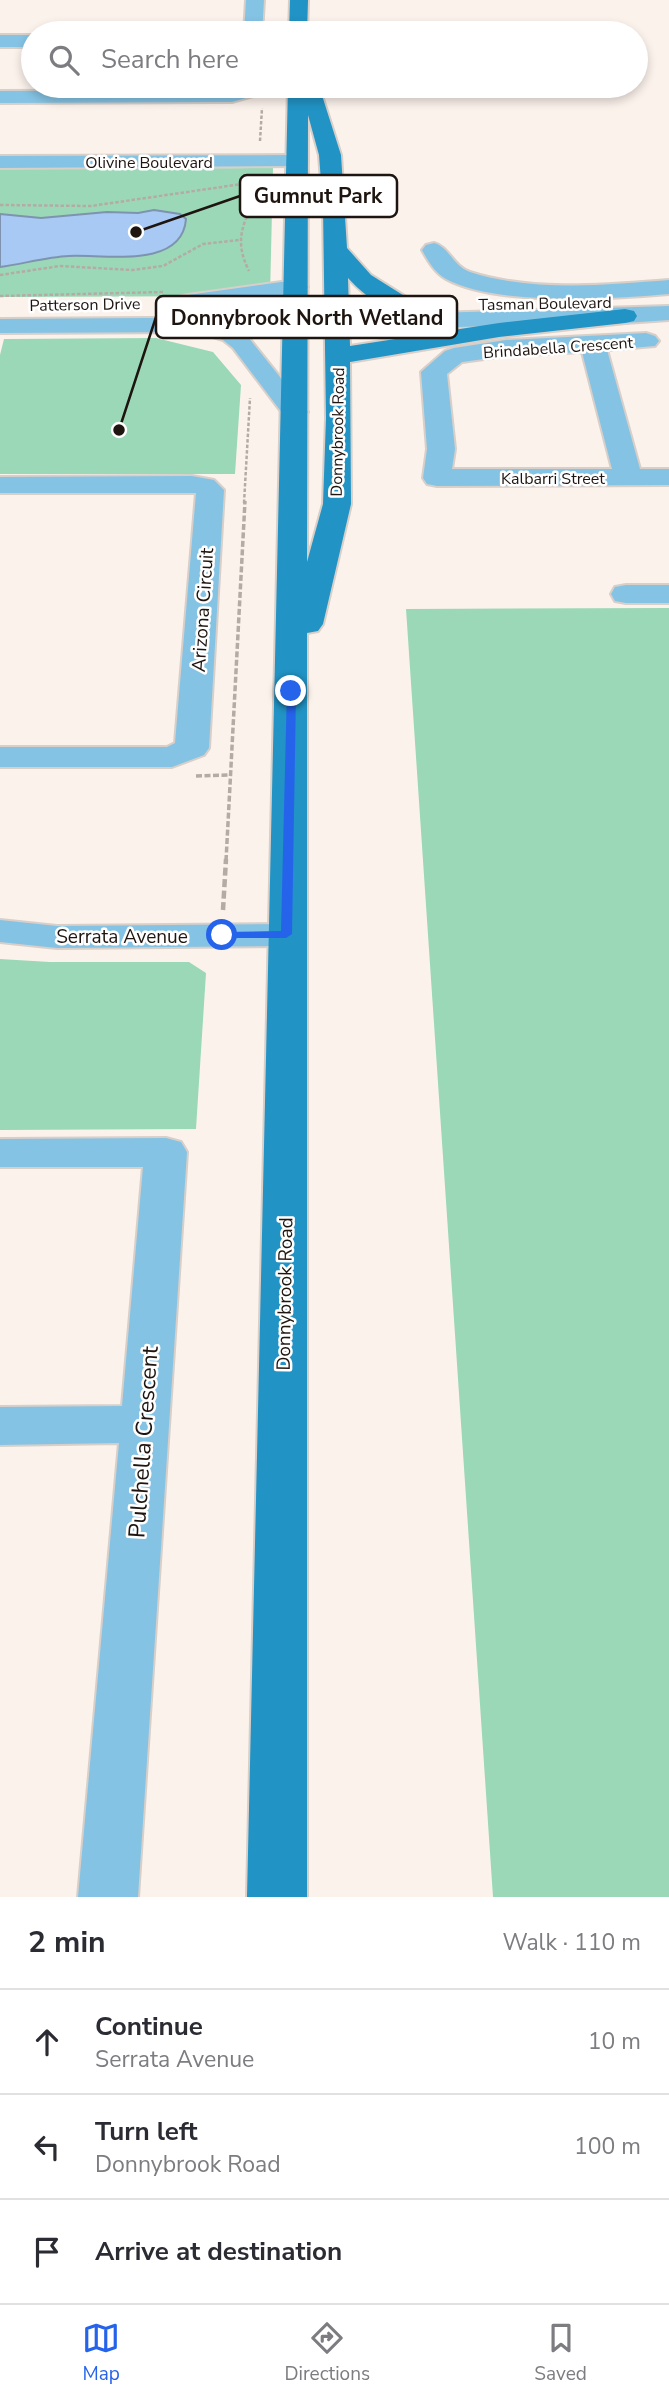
<!DOCTYPE html>
<html lang="en">
<head>
<meta charset="utf-8">
<style>
  :root { --surface:#fff; --page:#f2f2f3; --text:#2b2b33; --muted:#7c7c81; --line:#e1e1e2; --accent:#2563eb }
  body { margin:0; font-family:"Nunito Sans",sans-serif; background:var(--page); color:var(--text) }
  .stop { position:absolute; width:21px; height:21px; margin:-16px; border:5px solid #2563eb; border-radius:50%; background:#fff }
  .stop.end { background:#2563eb; border-color:#fff; box-shadow:0 2px 7px #0008 }
  .list { margin:0; padding:0; list-style:none }
  h2 { display:flex; justify-content:space-between; align-items:center; height:91px; margin:0; padding:0 28px; font-size:30px }
  h2 small { font-size:23px; font-weight:400; color:var(--muted) }
  .list li { display:grid; grid-template-columns:46px 1fr auto; gap:21px; align-items:center; box-sizing:border-box; height:105px; padding:0 28px; border-top:2px solid var(--line) }
  .list b { display:block; font-size:26px; white-space:nowrap }
  .list p { margin:0; font-size:23px; white-space:nowrap; color:var(--muted) }
  .list em { font-size:23px; font-style:normal; color:var(--muted) }
  .icon { flex:none; width:38px; height:38px; fill:none; stroke:currentColor; stroke-width:2; stroke-linecap:round; stroke-linejoin:round }
  .map { position:relative; flex:none; width:669px; height:1897px; overflow:hidden }
  .search { position:absolute; background:var(--surface); box-shadow:0 4px 10px #0003; left:21px; right:21px; top:21px; height:77px; display:flex; align-items:center; gap:18px; box-sizing:border-box; padding:0 24px; border-radius:38px; color:var(--muted); font-size:26px }
  .sheet { height:406px; background:var(--surface) }
  nav { display:flex; justify-content:space-around; align-items:center; box-sizing:border-box; height:98px; border-top:2px solid var(--line); background:var(--surface); font-size:19px; color:var(--muted) }
  nav a { display:grid; justify-items:center; gap:4px }
  nav .on { color:var(--accent) }
  .map>svg:first-child { display:block }
  .green { fill:#9bd8b7 }
  .water { fill:#a7c9f3; stroke:#7e93af; stroke-width:2 }
  .lines { fill:none; stroke-linecap:round; stroke-linejoin:round }
  .minor-casing { stroke:#d8cfc9; stroke-width:4 }
  .major-casing { stroke:#d8cfc9; stroke-width:4 }
  .path-far2 { stroke:#b4aba5; stroke-width:2.5; stroke-dasharray:3.5 2; stroke-linecap:butt }
  .path-far1 { stroke:#b4aba5; stroke-width:3.5; stroke-dasharray:6 2.5; stroke-linecap:butt }
  .path { stroke:#b4aba5; stroke-width:4.5; stroke-dasharray:8 3.5; stroke-linecap:butt }
  .minor { fill:#85c3e4; fill-rule:evenodd }
  .major { fill:#2193c4; fill-rule:evenodd }
  .route { fill:#2563eb }
  .labels { text-anchor:middle; stroke-width:5; stroke-linejoin:round; paint-order:stroke }
  .far-street-label { font-size:16px; fill:#1e1510; stroke:#fff }
  .street-label { font-size:19px; fill:#1e1510; stroke:#fff }
  .near-street-label { font-size:23px; fill:#1e1510; stroke:#fff }
  .leader { fill:none; stroke:#1e1510; stroke-width:2.5 }
  .callout-dot { fill:#1e1510; stroke:#fff; stroke-width:2.5 }
  .callout { fill:#fff; stroke:#1e1510; stroke-width:2.5 }
  .callout-label { font-size:21px; text-anchor:middle; font-weight:bold; fill:#1e1510 }
</style>
</head>
<body>
<div class="map">
<svg width="669" height="1897" viewBox="0 0 669 1897">
  <rect width="100%" height="100%" fill="#fcf2ec"/>
  <!-- green -->
  <path class="green" d="M273 168 270 296 0 297V169Z
    M156 338 213 352 241 385 235 474H0V355L4 339Z
    M669 608V1897H493L406 609Z
    M0 959 50 962H189L206 973 196 1129 0 1130Z"/>
  <!-- water -->
  <path class="water" d="M154 210 180 214 186 219C182 270 103 254 69 256 46 257 23 264 0 267V214L41 218 107 212 138 213Z"/>
  <g class="lines">
    <defs>
      <path id="minor" d="M246 0H264L262 33H244Z
        M0 35H33V47H0Z
        M240 86H260L253 96 232 102 0 103V91L231 90Z
        M297 155 305 156 308 161 305 166 0 168V156Z
        M434 243C449 247 453 266 470 272 532 292 605 285 669 280V294C612 299 495 306 446 279 435 273 428 261 422 250L426 245Z
        M296 280 304 282 308 287 304 292 188 309 179 307 176 302 179 297 188 295Z
        M669 306V320L625 323 244 332 308 412 304 418 295 420 286 418 233 348 223 340 197 332 0 333V319L295 317Z
        M646 333 655 336 659 341 655 346 607 350 640 469H669V485L437 486 427 484 423 478 427 449 421 372 445 351 454 348 506 340ZM582 352 612 469H452L455 449 447 374 462 362 506 356Z
        M192 476 214 480 224 490 209 748 204 755 172 767H0V747H167L175 743 196 493H0V477Z
        M626 585H669V603H626L615 601 611 594 615 587Z
        M0 920 57 926 286 924 300 927 305 935 300 943 286 946 57 948 0 942Z
        M166 1138 181 1142 187 1152 138 1897H78L119 1443 0 1445V1407L122 1406 143 1167H0V1139Z"/>
      <path id="major" d="M290 0H308L307 33H289Z
        M288 86H319L341 155 347 248 371 275 406 297 409 302 406 307C384 313 362 293 348 278L350 346 499 323 625 309 634 311 637 316 634 321 625 323 499 337 350 362 351 504 323 624 318 631 307 633V1897H247ZM308 115 319 155 323 207 326 418 323 504 307 562Z"/>
    </defs>
    <!-- minor casing -->
    <use href="#minor" class="minor-casing"/>
    <!-- major casing -->
    <use href="#major" class="major-casing"/>
    <!-- path-far2 -->
    <path class="path-far2" d="M260 141 262 108
      M246 184 256 194C244 224 233 239 249 271
      M0 205 91 206 242 184
      M0 275 60 266 132 270 163 266 203 244 239 240
      M0 296 163 292
      M244 503 250 398"/>
    <!-- path-far1 -->
    <path class="path-far1" d="M196 776 230 775
      M226 861 245 501"/>
    <!-- path -->
    <path class="path" d="M223 910 226 859"/>
    <!-- minor -->
    <use href="#minor" class="minor"/>
    <!-- major -->
    <use href="#major" class="major"/>
  </g>
  <!-- route -->
  <path class="route" d="M287 689 296 691 292 934 286 938H218V933L222 932 281 931Z"/>
  <g class="labels">
    <!-- far-street labels -->
    <g class="far-street-label">
      <text x="149" y="168">Olivine Boulevard</text>
      <text transform="translate(545 303) rotate(-1)" y="6">Tasman Boulevard</text>
      <text transform="translate(85 304) rotate(-1)" y="6">Patterson Drive</text>
      <text transform="translate(558 347) rotate(-4)" y="6">Brindabella Crescent</text>
      <text transform="translate(337 432) rotate(-89)" y="6">Donnybrook Road</text>
      <text x="553" y="484">Kalbarri Street</text>
    </g>
    <!-- street labels -->
    <g class="street-label">
      <text transform="translate(202 610) rotate(-86)" y="7">Arizona Circuit</text>
      <text x="122" y="943">Serrata Avenue</text>
      <text transform="translate(284 1294) rotate(-89)" y="7">Donnybrook Road</text>
    </g>
    <!-- near-street labels -->
    <g class="near-street-label">
      <text transform="translate(143 1442) rotate(-86)" y="8">Pulchella Crescent</text>
    </g>
  </g>
  <!-- callouts -->
  <path class="leader" d="M136 232L240 196M119 430L156 317"/>
  <g class="callout-dot">
    <circle cx="136" cy="232" r="7"/>
    <circle cx="119" cy="430" r="7"/>
  </g>
  <g class="callout">
    <rect x="240" y="175" width="157" height="42" rx="7"/>
    <rect x="156" y="296" width="301" height="42" rx="7"/>
  </g>
  <g class="callout-label">
    <text x="318" y="203">Gumnut Park</text>
    <text x="307" y="325">Donnybrook North Wetland</text>
  </g>
</svg>
<div class="stop" style="left:222px;top:935px"></div>
<div class="stop end" style="left:291px;top:691px"></div>
<div class="search"><svg class="icon" aria-label="search" viewBox="0 0 24 24"><circle cx="10" cy="10" r="6"/><path d="M15 15l6 6"/></svg>Search here</div>
</div>
<section class="sheet">
<h2>2 min<small>Walk · 110 m</small></h2>
<ul class="list">
<li><svg class="icon" aria-label="ahead" viewBox="0 0 24 24"><path d="M12 20V5M6 11l6-6 6 6"/></svg><div><b>Continue</b><p>Serrata Avenue</p></div><em>10 m</em></li>
<li><svg class="icon" aria-label="left" viewBox="0 0 24 24"><path d="M17 20v-9H6M10 6l-5 5 5 5"/></svg><div><b>Turn left</b><p>Donnybrook Road</p></div><em>100 m</em></li>
<li><svg class="icon" aria-label="arrive" viewBox="0 0 24 24"><path d="M6 21V4h12l-3 4 3 4H6"/></svg><div><b>Arrive at destination</b></div></li>
</ul>
</section>
<nav>
<a class="on"><svg class="icon" aria-label="map" viewBox="0 0 24 24"><path d="M3 6l6-2 6 2 6-2v14l-6 2-6-2-6 2zM9 4v14M15 6v14"/></svg>Map</a>
<a><svg class="icon" aria-label="directions" viewBox="0 0 24 24"><path d="M12 3l9 9-9 9-9-9zM9 14v-3h6M13 9l2 2-2 2"/></svg>Directions</a>
<a><svg class="icon" aria-label="saved" viewBox="0 0 24 24"><path d="M7 4h10v16l-5-4-5 4z"/></svg>Saved</a>
</nav>
</body>
</html>
